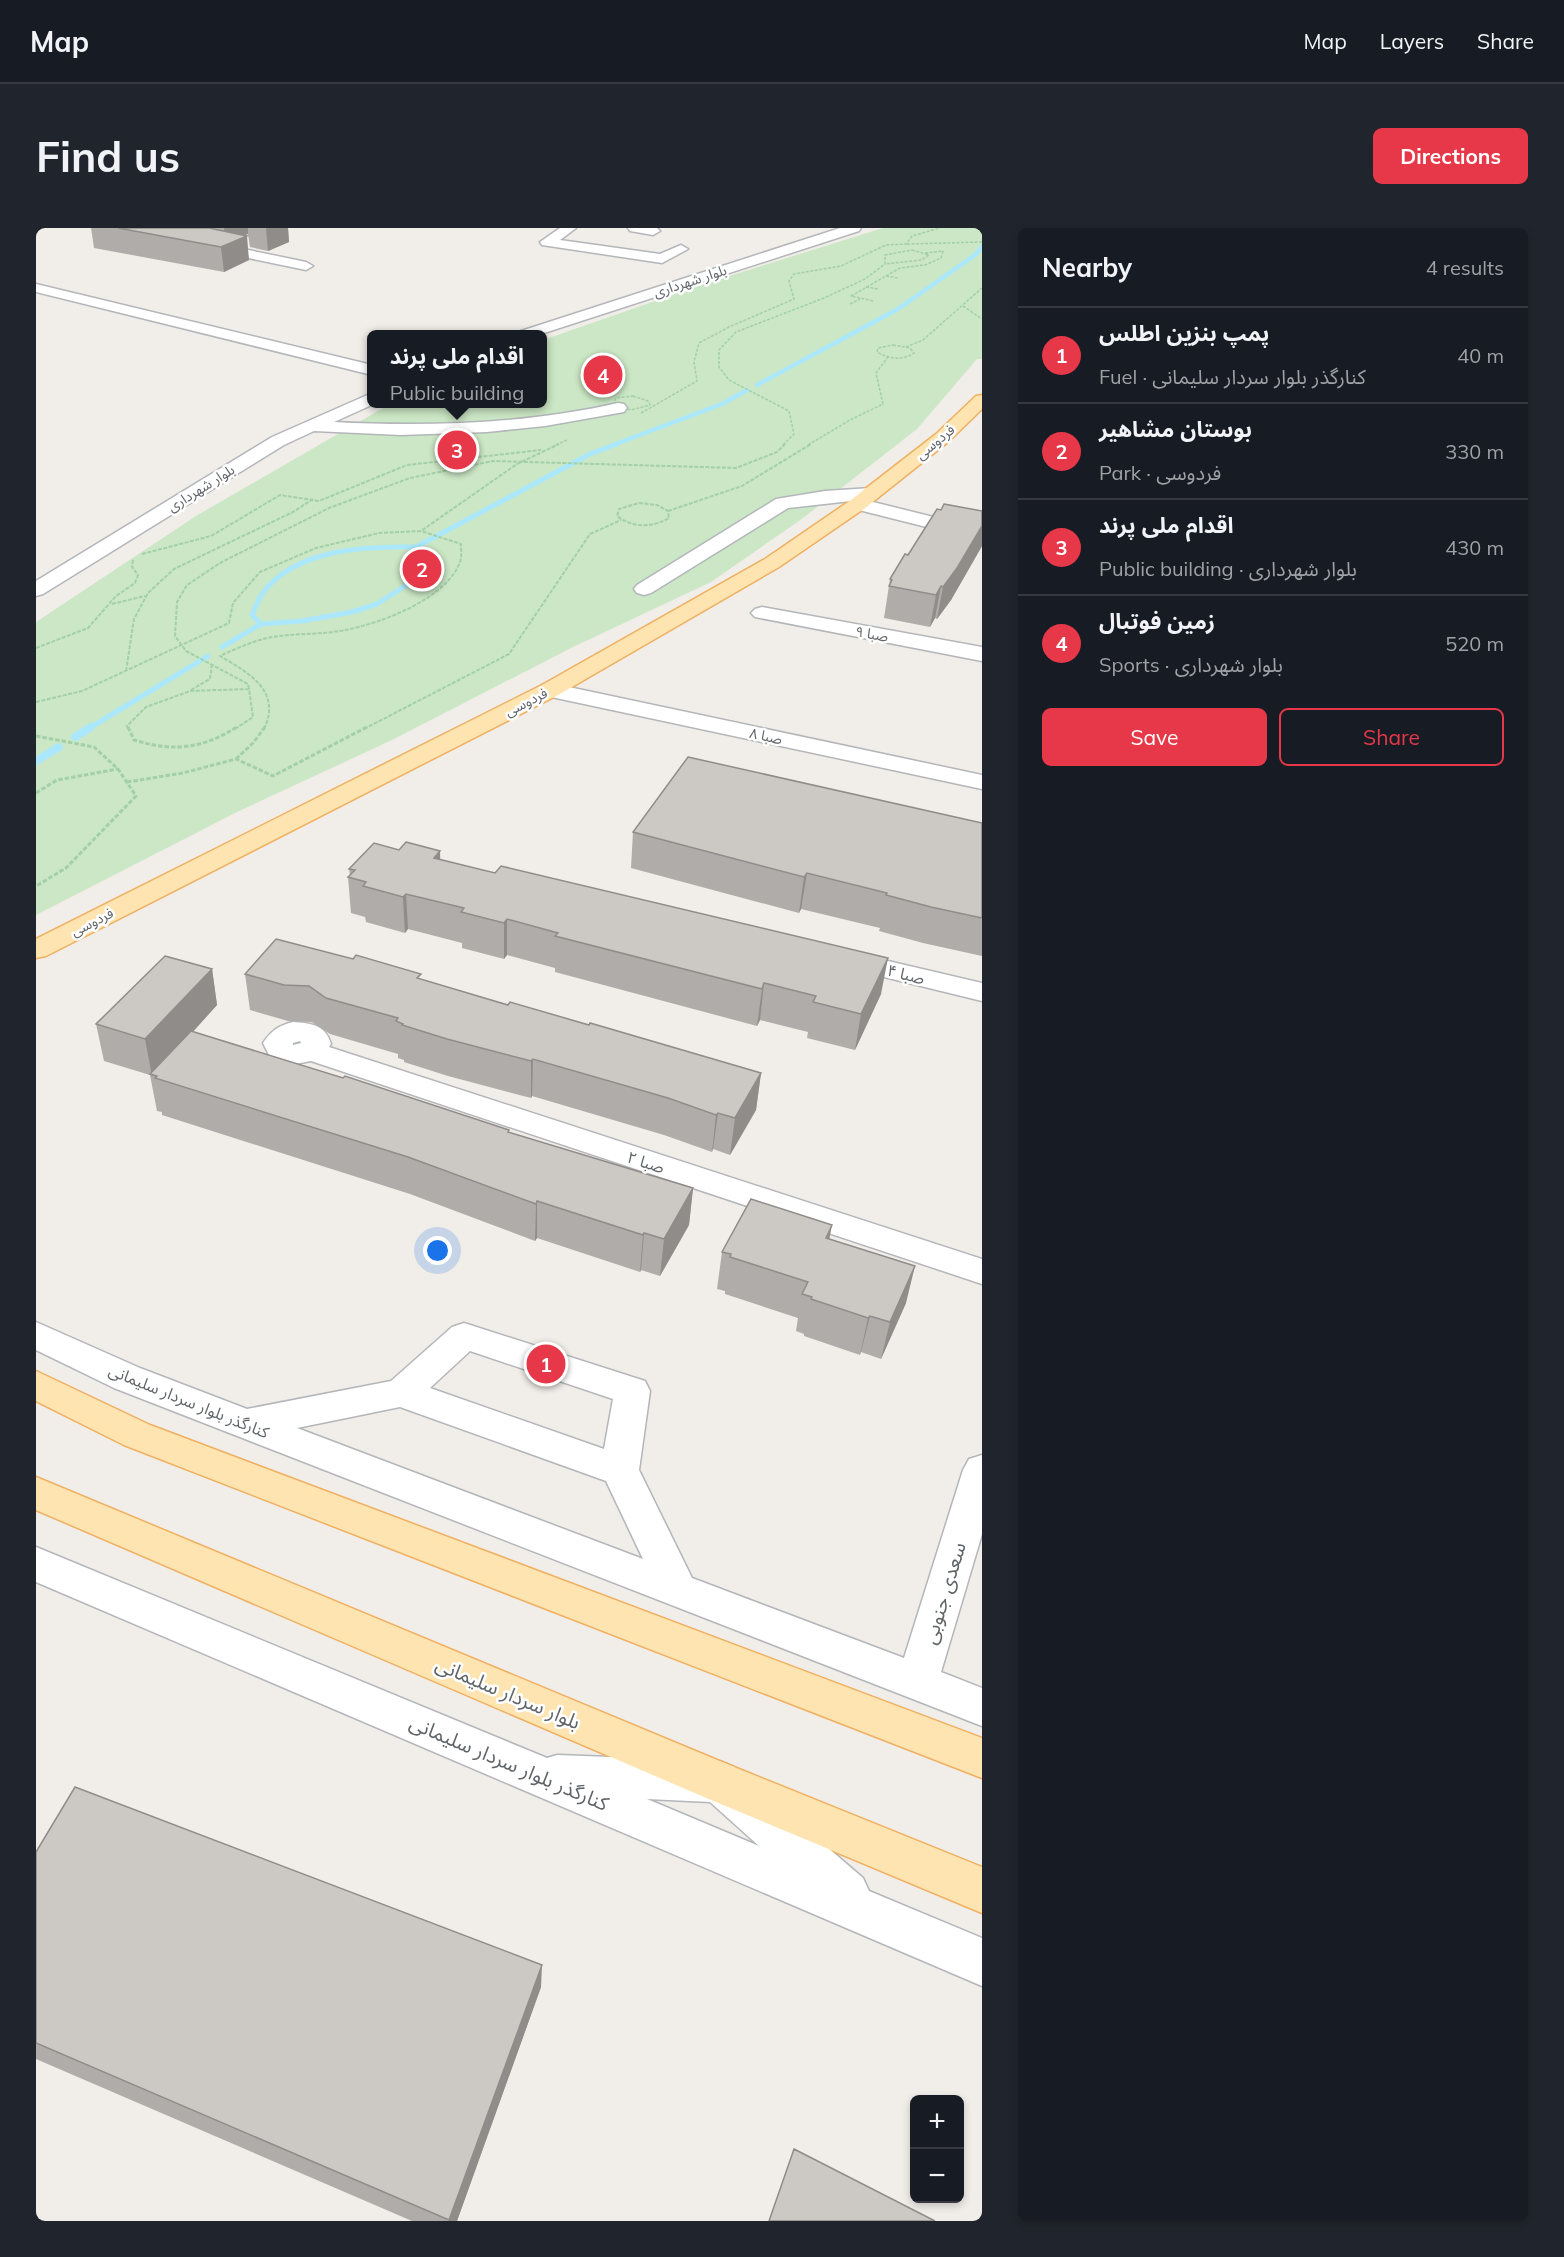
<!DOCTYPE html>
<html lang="en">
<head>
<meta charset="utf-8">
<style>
  :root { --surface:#171b24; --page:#20242c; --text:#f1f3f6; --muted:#9ea1a6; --line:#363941; --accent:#e63848 }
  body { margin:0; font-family:Mulish,"Noto Sans Arabic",sans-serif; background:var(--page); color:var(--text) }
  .controls { position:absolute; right:18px; bottom:18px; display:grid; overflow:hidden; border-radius:9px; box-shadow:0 3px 9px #0003 }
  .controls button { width:54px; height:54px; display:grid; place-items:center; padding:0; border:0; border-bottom:2px solid var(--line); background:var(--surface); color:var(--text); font:30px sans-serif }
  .you { position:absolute; left:402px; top:1023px; width:21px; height:21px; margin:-15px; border:4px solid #fff; border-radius:50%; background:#1a73e8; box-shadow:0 0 0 9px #1a73e833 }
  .badge { display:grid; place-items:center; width:39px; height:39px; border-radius:50%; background:var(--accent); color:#fff; font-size:20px; font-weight:700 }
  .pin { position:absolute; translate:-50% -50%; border:3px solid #fff; box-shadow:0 2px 6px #0006 }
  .popup { position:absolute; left:331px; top:102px; width:180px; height:78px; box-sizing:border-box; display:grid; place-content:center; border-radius:9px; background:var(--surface); filter:drop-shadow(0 2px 4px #0005); font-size:20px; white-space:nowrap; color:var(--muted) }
  .popup b { font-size:22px; color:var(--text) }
  .popup::after { content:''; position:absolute; left:50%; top:100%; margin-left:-12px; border:12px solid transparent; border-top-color:var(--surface) }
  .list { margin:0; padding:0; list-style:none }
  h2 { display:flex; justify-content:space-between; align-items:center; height:78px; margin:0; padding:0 24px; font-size:26px }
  h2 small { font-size:20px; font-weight:400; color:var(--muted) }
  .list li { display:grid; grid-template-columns:39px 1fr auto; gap:18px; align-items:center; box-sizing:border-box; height:96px; padding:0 24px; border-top:2px solid var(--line) }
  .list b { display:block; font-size:22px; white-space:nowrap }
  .list p { margin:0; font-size:20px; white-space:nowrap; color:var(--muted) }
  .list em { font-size:20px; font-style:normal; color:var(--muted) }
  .actions { display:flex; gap:12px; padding:18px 24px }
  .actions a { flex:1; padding:14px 0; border:2px solid var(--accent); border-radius:9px; text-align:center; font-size:21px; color:var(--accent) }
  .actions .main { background:var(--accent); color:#fff }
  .map { position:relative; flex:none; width:946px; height:1993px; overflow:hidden; border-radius:9px }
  header { display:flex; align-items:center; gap:36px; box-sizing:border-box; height:84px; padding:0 30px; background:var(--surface); border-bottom:2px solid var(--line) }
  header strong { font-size:28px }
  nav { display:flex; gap:33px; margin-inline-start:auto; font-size:21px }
  .intro { display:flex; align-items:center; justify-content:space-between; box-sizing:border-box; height:144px; padding:0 36px }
  h1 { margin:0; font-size:42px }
  .button { padding:15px 27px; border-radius:9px; background:var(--accent); color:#fff; font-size:21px; font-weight:700 }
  main { display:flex; gap:36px; padding:0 36px }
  aside { flex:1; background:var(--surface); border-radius:9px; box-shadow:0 3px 9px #0003 }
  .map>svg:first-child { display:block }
  .green { fill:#cbe7c5 }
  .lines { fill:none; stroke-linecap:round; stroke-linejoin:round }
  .stream-far2 { stroke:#abe8fd; stroke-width:4.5 }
  .stream-far1 { stroke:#abe8fd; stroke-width:5 }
  .stream { stroke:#abe8fd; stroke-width:8 }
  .minor-casing { stroke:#b3b6ba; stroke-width:3 }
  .major-casing { stroke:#efb062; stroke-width:3 }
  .path-far2 { stroke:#a3d0a7; stroke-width:1.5; stroke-dasharray:3 1.5; stroke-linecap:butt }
  .path-far1 { stroke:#a3d0a7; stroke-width:2; stroke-dasharray:4 1.5; stroke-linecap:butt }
  .path { stroke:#a3d0a7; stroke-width:3; stroke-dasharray:4.5 2; stroke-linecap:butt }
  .minor { fill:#fff; fill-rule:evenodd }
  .major { fill:#fde4b0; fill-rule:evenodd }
  .wall { fill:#afaca9 }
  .shaded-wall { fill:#8f8c89 }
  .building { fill:#ccc8c4; stroke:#8f8c89; stroke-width:1.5 }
  .labels { text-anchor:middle; stroke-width:5; stroke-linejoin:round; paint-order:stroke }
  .far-street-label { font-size:14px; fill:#5f6468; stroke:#fff }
  .street-label { font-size:16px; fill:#5f6468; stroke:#fff }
  .near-street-label { font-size:20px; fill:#5f6468; stroke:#fff }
</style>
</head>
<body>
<header>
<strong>Map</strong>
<nav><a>Map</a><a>Layers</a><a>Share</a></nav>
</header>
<div class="intro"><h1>Find us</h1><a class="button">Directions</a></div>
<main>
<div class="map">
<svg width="946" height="1993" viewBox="0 0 946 1993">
  <rect width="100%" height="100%" fill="#f1ede8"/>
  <!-- green -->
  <path class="green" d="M847 0H946V131H941L881 201 767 290 675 354 535 420 356 512 201 584 0 687V394L160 288 354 176H506L507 112 674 54Z"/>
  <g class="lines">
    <!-- stream-far2 -->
    <path class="stream-far2" d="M721 157 862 81 939 27 946 19
      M577 217 686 176 711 162"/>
    <!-- stream-far1 -->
    <path class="stream-far1" d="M225 396 216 387C219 380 222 372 226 366 258 321 330 318 380 319
      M186 419 225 396 266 393 316 384 341 376 383 349 392 335 393 326 380 319 554 226 581 216
      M52 501 172 428"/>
    <!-- stream -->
    <path class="stream" d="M39 509 55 499
      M0 533 23 519"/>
    <defs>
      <path id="minor" d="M524 0H540L524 12 624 26 645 17 652 21 626 35 506 17 504 14Z
        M592 0H621L624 3 617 7 594 3Z
        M804 0H825L823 3 505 106H483L485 103Z
        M169 13 270 34 277 38 270 42 164 20 162 17 164 14Z
        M0 56 336 137V147L0 64Z
        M336 165V176H338L298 194C392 199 490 196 582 175L588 176 591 180 588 184 509 198 451 204 365 207 278 203 248 217 7 366 0 368V353L236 209Z
        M835 260 842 262 844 266 842 270 829 272 946 301V313L815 280 813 276 815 273 752 280 615 365 608 367 601 365 598 361 601 357 740 271 789 263Z
        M726 379 946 419V433L719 389 715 385 719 381Z
        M514 455 946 547V561L506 467 503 462 506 457Z
        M805 722 946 755V773L795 736 791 730 795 724Z
        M257 794C275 795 290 797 295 816L293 819 946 1031V1056L275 833 259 836 234 829 227 815C236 802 242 798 257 794ZM264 813 265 815 257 817V815Z
        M0 1094 104 1140 211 1181 355 1153 416 1099 428 1095 609 1153 614 1163 603 1242 656 1350 868 1430 927 1242 933 1231 946 1227V1306L905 1444 946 1460V1498L78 1160 0 1122ZM434 1123 577 1171 568 1221 394 1160ZM364 1179 570 1253 607 1331 261 1200Z
        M0 1319 511 1530 521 1527 683 1533 698 1539 827 1650 833 1663 946 1710V1758L0 1354ZM611 1571 674 1574 723 1618Z"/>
      <path id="major" d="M946 167V181L912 214 829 280 743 339 522 467 10 728 0 730V711L506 457 729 331 815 272 900 206 940 168Z
        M0 1143 114 1197 946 1510V1550L88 1217 0 1173Z
        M0 1249 698 1539 946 1639V1685L668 1569 0 1282Z"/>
    </defs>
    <!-- minor casing -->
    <use href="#minor" class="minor-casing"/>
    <!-- major casing -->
    <use href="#major" class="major-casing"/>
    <!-- path-far2 -->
    <path class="path-far2" d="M871 16 946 14
      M876 22 893 27 885 32 849 36V27Z
      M850 48 862 50
      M830 59 842 61
      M837 73 815 68 864 40 889 37 905 30 907 23 889 25
      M814 76 824 71
      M927 78 946 91
      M857 117 874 120 878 125C866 133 853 131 841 124L842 120Z
      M870 119 887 112 946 60
      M597 168 612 173 614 177 595 182 577 177 580 170Z
      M605 185 661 153 658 134 663 115 693 99 758 71 753 53 758 46 805 38 850 17 870 16 876 8 904 0
      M520 217 531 212
      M747 217 758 206 753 183 693 152 683 139V122L700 104 788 70 829 51 849 36
      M772 217 814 192 847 176 840 145 852 129"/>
    <!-- path-far1 -->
    <path class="path-far1" d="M603 275 621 277 632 283 633 290C616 300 597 300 581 288L583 281Z
      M632 283 706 258 775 216
      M106 326 175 308 244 267 283 273 371 237 505 222
      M76 376 109 368
      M0 420 52 400 80 368 99 355 102 347 96 339 97 331
      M90 443 98 391 112 365 138 341 257 284 277 271
      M213 461 212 456 150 423 139 408 141 374 151 357 184 335 293 280 374 250 457 233 700 240 741 224 749 216
      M155 462 174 451 176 436
      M0 474 46 463 193 395 197 375 224 344 280 320 343 305 385 303 481 236 523 216
      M92 501 91 498 110 479 154 463 213 461
      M199 501 217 489 213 461
      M228 501C246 463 213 445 184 428 199 421 215 414 231 410 255 405 280 407 304 403 341 397 410 372 424 334 426 329 425 322 425 316L385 303
      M328 501 473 426 554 306 585 292"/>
    <!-- path -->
    <path class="path" d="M92 499 98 512C137 524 166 521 201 499
      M0 508 58 519 82 541 100 568 30 640 0 658
      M200 531 217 515 229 499
      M91 554 147 545 200 531 237 548 331 499
      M0 565 21 552 82 541"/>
    <!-- minor -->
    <use href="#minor" class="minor"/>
    <!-- major -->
    <use href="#major" class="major"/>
  </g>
  <!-- wall -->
  <path class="wall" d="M55 0H252L253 14 232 23 214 19 212 6 208 7 213 32 188 44 58 20Z
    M946 283V318L915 372 901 391 899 390 894 399 848 390 854 351 872 327Z
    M946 595V728L887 715 843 703 844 700 765 681 763 685 595 640 597 604Z
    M363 622 404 631 845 766 819 822 771 810 772 804 724 792 721 798 519 744V740L471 727 468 731 426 720V715L372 701 369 705 330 694 329 689 315 685 312 649 314 647 313 641Z
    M176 741 181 777 157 804 473 905 657 960 653 997 624 1048 605 1042 604 1044 501 1010 499 1013 374 966 126 887V884L121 883 114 847 68 833 60 796Z
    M209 746 385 751 472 777 553 797 725 845 720 882 694 927 677 921 676 924 628 907 496 868 495 870 412 848 368 834V832L362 830V826L294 806 276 794 252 793 214 782Z
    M794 1011 870 1075 845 1131 825 1124 824 1127 768 1108V1106L760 1103 762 1090 689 1066V1063L681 1061 686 1024Z
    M0 1624 505 1759 421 1993H376L0 1831Z"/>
  <!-- shaded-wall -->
  <path class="shaded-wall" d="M188 0H212V6L190 15Z
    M230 0H252L253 14 232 23Z
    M211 8 213 32 188 44 185 19Z
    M946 298V318L915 372 901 391 907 359Z
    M905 358 899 390 894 399 900 367Z
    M404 623 405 658 398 630Z
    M771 645 765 681 763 685 768 649Z
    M370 666 372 701 369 705 367 669Z
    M471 691V727L468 731V695Z
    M852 730 845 766 819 822 825 786Z
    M176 741 181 777 116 848 109 811Z
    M728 755 724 792 721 798 726 761Z
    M497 831 496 868 495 870V833Z
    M725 845 720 882 694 927 699 890Z
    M682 885 677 921 676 924 680 887Z
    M657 960 653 997 624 1048 628 1011Z
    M501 973V1010L499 1013 500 976Z
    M796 997 789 1034 790 1010Z
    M608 1005 605 1042 604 1044 607 1007Z
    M879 1038 870 1075 845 1131 854 1094Z
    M834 1088 825 1124 824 1127 832 1090Z
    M506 1737 505 1759 421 1993H413Z"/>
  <!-- building -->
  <path class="building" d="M82 0H173L211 8 185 19Z
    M908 276 946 283V298L921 340 907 359 905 358 900 367 853 358 856 352 854 351 869 326 872 327 901 281 905 282Z
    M652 529 946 595V690L895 679 850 667 851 665 771 645 768 649 597 604Z
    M370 614 404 623 398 630 459 645 465 638 852 730 825 786 777 774 780 768 728 755 726 761 519 708 522 705 471 691 468 695 425 684 428 680 370 666 367 669 327 658 330 654 312 649 319 642 313 641 338 615 363 622Z
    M240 711 317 731 320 727 385 746 381 750 472 777 474 774 553 797 554 795 725 845 699 890 682 885 680 887 632 870 497 831 495 833 411 811 366 797 367 796 360 793 362 790 290 770 273 758 248 757 209 746Z
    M129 728 176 741 109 811 60 796Z
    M155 803 307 850 309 848 473 902 472 904 657 960 628 1011 608 1005 607 1007 501 973 500 976 372 929 119 850 121 848 114 846Z
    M715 971 796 997 790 1010 879 1038 854 1094 834 1088 832 1090 775 1071 776 1069 766 1066 772 1054 694 1029 695 1026 686 1024Z
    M39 1559 506 1737 413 1992 0 1815V1624Z
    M758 1921 899 1993H733Z"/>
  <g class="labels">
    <!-- far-street labels -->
    <g class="far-street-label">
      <text transform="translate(654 53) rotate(-18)" y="5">بلوار شهرداری</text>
      <text transform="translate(899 214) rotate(-40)" y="5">فردوسی</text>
      <text transform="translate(165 260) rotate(-32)" y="5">بلوار شهرداری</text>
      <text transform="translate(836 406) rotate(10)" y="5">صبا ۹</text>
      <text transform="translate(490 474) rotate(-27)" y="5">فردوسی</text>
      <text transform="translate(730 508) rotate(12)" y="5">صبا ۸</text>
      <text transform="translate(56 694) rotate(-27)" y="5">فردوسی</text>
    </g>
    <!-- street labels -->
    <g class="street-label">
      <text transform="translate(870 746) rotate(14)" y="6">صبا ۴</text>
      <text transform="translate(610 934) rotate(18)" y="6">صبا ۲</text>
      <text transform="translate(153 1173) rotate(22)" y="6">کنارگذر بلوار سردار سلیمانی</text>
    </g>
    <!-- near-street labels -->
    <g class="near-street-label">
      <text transform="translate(908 1365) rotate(-73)" y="7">سعدی جنوبی</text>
      <text transform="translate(472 1465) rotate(23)" y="7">بلوار سردار سلیمانی</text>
      <text transform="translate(473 1535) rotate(23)" y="7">کنارگذر بلوار سردار سلیمانی</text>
    </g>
  </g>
</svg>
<div class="controls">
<button>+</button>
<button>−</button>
</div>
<div class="you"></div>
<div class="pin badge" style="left:510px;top:1136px">1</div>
<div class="pin badge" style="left:386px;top:341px">2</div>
<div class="pin badge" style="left:421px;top:222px">3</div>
<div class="popup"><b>اقدام ملی پرند</b>Public building</div>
<div class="pin badge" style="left:567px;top:147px">4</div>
</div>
<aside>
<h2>Nearby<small>4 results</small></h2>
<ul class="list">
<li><span class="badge">1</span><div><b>پمپ بنزین اطلس</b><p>Fuel · کنارگذر بلوار سردار سلیمانی</p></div><em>40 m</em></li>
<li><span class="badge">2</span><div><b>بوستان مشاهیر</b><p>Park · فردوسی</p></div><em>330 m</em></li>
<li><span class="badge">3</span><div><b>اقدام ملی پرند</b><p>Public building · بلوار شهرداری</p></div><em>430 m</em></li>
<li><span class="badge">4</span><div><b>زمین فوتبال</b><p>Sports · بلوار شهرداری</p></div><em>520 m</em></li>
</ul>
<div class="actions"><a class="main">Save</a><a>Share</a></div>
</aside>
</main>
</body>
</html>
